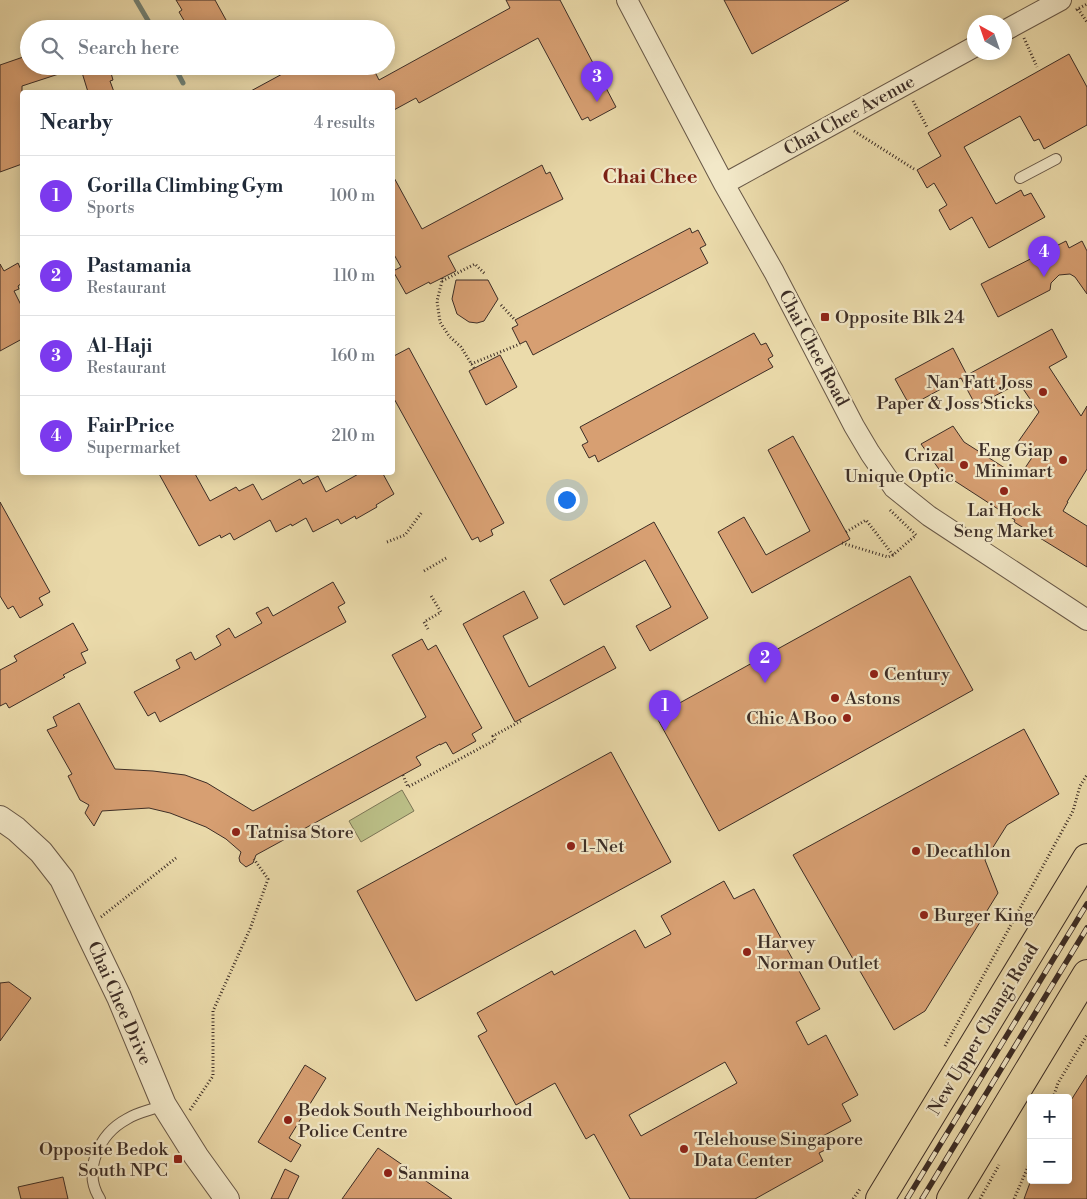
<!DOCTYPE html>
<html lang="en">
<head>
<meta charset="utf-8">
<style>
  :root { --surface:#fff; --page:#f6f6f7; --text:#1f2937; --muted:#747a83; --line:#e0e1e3; --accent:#7c3aed }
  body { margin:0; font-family:"Libre Bodoni",serif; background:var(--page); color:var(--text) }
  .controls { position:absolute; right:15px; bottom:15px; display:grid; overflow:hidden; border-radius:5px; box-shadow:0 2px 12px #0003 }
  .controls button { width:45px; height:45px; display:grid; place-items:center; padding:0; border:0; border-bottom:1px solid var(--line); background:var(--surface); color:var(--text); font:25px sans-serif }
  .compass { position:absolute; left:967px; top:15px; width:45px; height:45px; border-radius:50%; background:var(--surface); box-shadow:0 2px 12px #0003; rotate:320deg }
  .you { position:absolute; left:566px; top:499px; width:18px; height:18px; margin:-12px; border:4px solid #fff; border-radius:50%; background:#1a73e8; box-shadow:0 0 0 8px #1a73e833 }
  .badge { display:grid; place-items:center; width:32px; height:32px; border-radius:50%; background:var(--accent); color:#fff; font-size:16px; font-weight:700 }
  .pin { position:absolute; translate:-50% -41px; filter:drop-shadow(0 1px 2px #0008) }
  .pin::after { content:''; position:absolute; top:26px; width:18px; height:15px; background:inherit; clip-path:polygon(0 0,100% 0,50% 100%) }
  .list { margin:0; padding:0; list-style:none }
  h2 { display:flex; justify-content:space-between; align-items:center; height:65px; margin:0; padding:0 20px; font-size:21px }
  h2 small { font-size:16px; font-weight:400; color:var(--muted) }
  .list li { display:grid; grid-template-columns:32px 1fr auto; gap:15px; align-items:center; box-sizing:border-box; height:80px; padding:0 20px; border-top:1px solid var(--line) }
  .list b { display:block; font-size:19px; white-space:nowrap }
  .list p { margin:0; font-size:16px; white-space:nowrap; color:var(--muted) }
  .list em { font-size:16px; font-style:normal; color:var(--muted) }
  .icon { flex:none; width:28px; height:28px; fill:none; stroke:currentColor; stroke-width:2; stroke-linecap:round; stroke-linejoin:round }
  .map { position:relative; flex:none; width:1087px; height:1199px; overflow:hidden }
  .search { position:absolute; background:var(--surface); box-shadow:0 2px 12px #0003; left:20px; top:20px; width:375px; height:55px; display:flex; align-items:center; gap:12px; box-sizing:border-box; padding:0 18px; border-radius:28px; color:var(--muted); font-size:19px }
  .panel { position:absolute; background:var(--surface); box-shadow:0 2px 12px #0003; left:20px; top:90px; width:375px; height:385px; border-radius:5px }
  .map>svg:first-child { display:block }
  .green { fill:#bbbf87; stroke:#7c7656 }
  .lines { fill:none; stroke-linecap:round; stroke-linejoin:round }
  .stream { stroke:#738275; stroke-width:5 }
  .building { fill:#d79f72; stroke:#3c2d26; fill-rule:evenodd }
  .service-casing { stroke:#685847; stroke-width:12 }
  .minor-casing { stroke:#685847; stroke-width:22 }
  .tertiary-casing { stroke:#685847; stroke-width:26 }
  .primary-casing { stroke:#3c2d26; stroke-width:30 }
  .path { stroke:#3c2d26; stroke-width:3; stroke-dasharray:1 2.5; stroke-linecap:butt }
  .service { stroke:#f2e8c8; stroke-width:10 }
  .minor { stroke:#f2e8c8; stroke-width:20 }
  .tertiary { stroke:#f2e8c8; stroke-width:24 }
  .primary { stroke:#ebdbab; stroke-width:28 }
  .rail-casing { stroke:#3c2d26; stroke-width:5.5 }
  .rail { stroke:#f2e8c8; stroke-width:4; stroke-dasharray:11; stroke-linecap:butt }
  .poi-dot { fill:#8f2418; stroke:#f2e8c8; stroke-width:2 }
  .labels { text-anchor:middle; stroke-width:4.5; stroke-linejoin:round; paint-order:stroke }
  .street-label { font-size:18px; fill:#3c2d26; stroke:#f2e8c8 }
  .poi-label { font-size:18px; fill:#3c2d26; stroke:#f2e8c8; text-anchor:start }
  .quarter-label { font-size:20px; font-weight:bold; fill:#7a1f14; stroke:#f2e8c8 }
</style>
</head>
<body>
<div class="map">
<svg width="1087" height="1199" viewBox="0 0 1087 1199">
  <rect width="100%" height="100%" fill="#ebdbab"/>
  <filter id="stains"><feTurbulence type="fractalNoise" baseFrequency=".004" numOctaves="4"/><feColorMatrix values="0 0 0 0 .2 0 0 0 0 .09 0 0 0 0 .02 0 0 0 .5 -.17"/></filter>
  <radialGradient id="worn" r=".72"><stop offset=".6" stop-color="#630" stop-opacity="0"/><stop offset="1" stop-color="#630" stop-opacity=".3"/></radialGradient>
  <!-- green -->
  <path class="green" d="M402 790 414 811 361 842 349 821Z"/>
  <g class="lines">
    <!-- stream -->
    <path class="stream" d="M136 0 153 29
      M174 66 183 83"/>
  </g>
  <!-- building -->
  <path class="building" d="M176 0H215L231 29H189L179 12 182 10Z
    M506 0H560L616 107 590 121 588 117 582 120 538 38 419 103 416 98 392 111V92H249L297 66H372L379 80 510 8Z
    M724 0H849L752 54Z
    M1069 54 1087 87V125L1044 149 1039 139 1034 141 1020 116 964 147 996 204 1021 190 1024 196 1031 193 1045 217 989 248 972 217 950 230 939 210 947 205 934 183 927 188 917 170 941 156 928 133Z
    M29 55V66H74V69L22 86V164L0 172V65Z
    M80 66H109L113 80 110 81 114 92H88Z
    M542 165 546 174 550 172 563 199 448 256 456 271 430 284 429 282 406 294 393 271 401 267 392 251V174L422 229Z
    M690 228 692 233 698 230 706 245 700 248 708 263 533 355 526 341 520 344 512 328 518 325 515 320Z
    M1066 241 1069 248 1082 241 1087 251V294L1075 277 1070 274 1059 275 1051 283 1050 290 998 317 981 284Z
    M18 263 22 272V283L18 286 19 289 14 291 22 307V339L0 351V264L4 271Z
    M456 280H488L498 299 484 321 477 323 469 322 457 314 452 299Z
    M1052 329 1067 357 1049 367 1081 416 1087 406V469L1067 502H1068L1063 511 1087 526V567L1014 522 1015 520 941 472 921 444 953 426 964 442 1019 477 1035 453 1018 442 1039 412 1019 383 976 406 961 378 910 406 895 379 953 348 967 375Z
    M754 333 761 345 766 343 773 356 768 359 773 367 598 462 595 455 589 458 582 445 588 442 580 427Z
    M409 348 504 523 491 530 493 535 480 542 478 537 472 540 392 395V357Z
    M500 355 517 387 486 405 469 371Z
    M793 436 850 539 752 593 718 532 744 517 766 555 810 531 768 450Z
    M158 472H194L210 501 236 487 239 491 253 484 262 500 300 479 303 484 318 476 326 492 362 472H382L394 494 376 505 377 507 356 519 355 516 341 524 338 519 313 532 306 518 292 526 291 524 276 532 270 520 234 540 230 533 221 538 220 535 199 546Z
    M0 502 50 592 39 598 43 605 20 618 13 606 8 609 0 596Z
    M654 522 708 618 650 651 636 626 671 607 645 560 564 605 550 580Z
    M910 576 973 690 719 831 656 716Z
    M333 582 345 603 338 607 346 622 160 722 155 712 148 716 134 692 180 668 176 660 191 652 195 660 221 645 216 636 229 628 235 638 262 623 256 613 268 607 273 616Z
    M524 591 538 618 503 636 529 687 604 646 616 668 515 722 463 624Z
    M73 623 88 650 81 653 86 663 63 675 65 677 9 708 6 703 0 706V670L17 661 14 656Z
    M422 639 428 650 436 645 482 728 472 734 476 741 453 754 446 742 440 745V744L416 757 421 765 256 855 253 863 246 867 240 862 239 858 241 852 226 839 206 827 170 813 149 808 102 811 94 826 85 813 89 805 80 800 68 776 72 774 47 730 57 726 53 717 79 703 115 769 153 771 185 775 207 783 253 811 426 717 392 655Z
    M1024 729 1059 794 1007 825 985 860 998 893 925 1011 894 1030 793 855Z
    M611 752 671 862 416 1001 357 891Z
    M724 881 734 899 754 889 820 1009 796 1022 808 1045 826 1035 858 1095 842 1104 851 1121 823 1136 829 1148 819 1153 823 1161 755 1199H630L594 1134 586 1139 555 1083 516 1105 478 1036 487 1031 477 1013 552 971 554 975 635 930 645 948 671 934 661 916ZM725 1062 737 1083 641 1136 629 1115Z
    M9 982 31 998 0 1041V983Z
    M305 1065 326 1078 289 1138 301 1145 291 1162 258 1142Z
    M1087 1075V1199H1024L1031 1180H1068V1105Z
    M378 1148 452 1199H342Z
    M285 1169 299 1176 288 1199H271Z
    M63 1177 68 1199H21L18 1187Z"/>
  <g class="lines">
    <defs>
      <path id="service" d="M1020 178 1056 159
        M100 1199C82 1171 99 1134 127 1119 138 1112 152 1110 164 1105"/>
      <path id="minor" d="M627 0 724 184 774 272 854 426 870 453 894 488 929 516 1087 620
        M1004 31 1061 0
        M724 184 974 47"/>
      <path id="tertiary" d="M0 818 16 829 41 852 62 879 119 997 164 1105 196 1156 227 1199"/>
      <path id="primary" d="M880 1199 1087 858
        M951 1199 1087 974"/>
    </defs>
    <!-- service casing -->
    <use href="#service" class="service-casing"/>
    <!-- minor casing -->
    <use href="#minor" class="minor-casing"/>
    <!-- tertiary casing -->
    <use href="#tertiary" class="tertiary-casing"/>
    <!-- primary casing -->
    <use href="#primary" class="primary-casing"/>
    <!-- path -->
    <path class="path" d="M1078 9 1087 22
      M1076 10 1087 4
      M1024 38 1037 67
      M913 101 927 127
      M854 131 914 169
      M442 278V281L437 301 440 322 449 336 461 347 474 368
      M442 281 475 264 485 274
      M501 305 515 320
      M471 364 520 344
      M846 532 866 520 893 555
      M387 542 405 535 422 512
      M842 543 888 557 893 555 916 535 889 509
      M424 571 448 557
      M428 629 424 622 441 612 430 594
      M403 775 408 787 495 740 493 736 521 721V719
      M101 917 176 858
      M945 1046 1073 811 1080 786 1087 775
      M1053 1098 1058 1083 1087 1035
      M190 1110 213 1076V1011L250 929 268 879 254 859
      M853 1199 860 1189
      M980 1199 999 1165
      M1014 1199 1031 1160"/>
    <!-- service -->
    <use href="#service" class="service"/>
    <!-- minor -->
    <use href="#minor" class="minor"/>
    <!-- tertiary -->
    <use href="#tertiary" class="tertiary"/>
    <!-- primary -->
    <use href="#primary" class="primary"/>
    <defs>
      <path id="rail" d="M907 1199 1087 904
        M922 1199 1087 928"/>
    </defs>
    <!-- rail casing -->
    <use href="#rail" class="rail-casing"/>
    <!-- rail -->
    <use href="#rail" class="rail"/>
  </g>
  <!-- markers -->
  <g class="poi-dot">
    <rect x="820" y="312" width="10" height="10" rx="2.5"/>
    <circle cx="1043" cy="392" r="5"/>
    <circle cx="1063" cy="460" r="5"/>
    <circle cx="964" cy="465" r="5"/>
    <circle cx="1004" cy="491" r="5"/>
    <circle cx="874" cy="674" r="5"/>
    <circle cx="835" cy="698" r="5"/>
    <circle cx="847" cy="718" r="5"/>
    <circle cx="236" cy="832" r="5"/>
    <circle cx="571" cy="846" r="5"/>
    <circle cx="916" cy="851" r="5"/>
    <circle cx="924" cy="915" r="5"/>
    <circle cx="747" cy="952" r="5"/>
    <circle cx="288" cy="1120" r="5"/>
    <circle cx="684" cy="1149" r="5"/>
    <rect x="173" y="1154" width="10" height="10" rx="2.5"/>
    <circle cx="388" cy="1173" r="5"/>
  </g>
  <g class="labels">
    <!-- street labels -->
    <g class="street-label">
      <text transform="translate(849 115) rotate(-29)" y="6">Chai Chee Avenue</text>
      <text transform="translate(814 348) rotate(62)" y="6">Chai Chee Road</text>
      <text transform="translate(120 1003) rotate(66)" y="6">Chai Chee Drive</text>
      <text transform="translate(983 1029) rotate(-59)" y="6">New Upper Changi Road</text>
    </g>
    <!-- poi labels -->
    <g class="poi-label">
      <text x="835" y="323">Opposite Blk 24</text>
      <text x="1033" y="388" text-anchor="end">Nan Fatt Joss<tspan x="1033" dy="21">Paper &amp; Joss Sticks</tspan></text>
      <text x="1053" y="456" text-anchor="end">Eng Giap<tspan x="1053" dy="21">Minimart</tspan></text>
      <text x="954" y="461" text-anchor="end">Crizal<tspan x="954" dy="21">Unique Optic</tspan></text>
      <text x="1004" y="516" text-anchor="middle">Lai Hock<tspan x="1004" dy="21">Seng Market</tspan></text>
      <text x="884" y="680">Century</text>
      <text x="845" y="704">Astons</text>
      <text x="837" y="724" text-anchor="end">Chic A Boo</text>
      <text x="246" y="838">Tatnisa Store</text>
      <text x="581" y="852">1-Net</text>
      <text x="926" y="857">Decathlon</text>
      <text x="934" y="921">Burger King</text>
      <text x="757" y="948">Harvey<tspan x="757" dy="21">Norman Outlet</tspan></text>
      <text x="298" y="1116">Bedok South Neighbourhood<tspan x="298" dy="21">Police Centre</tspan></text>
      <text x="694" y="1145">Telehouse Singapore<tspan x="694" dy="21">Data Center</tspan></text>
      <text x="168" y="1155" text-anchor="end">Opposite Bedok<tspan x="168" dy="21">South NPC</tspan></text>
      <text x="398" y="1179">Sanmina</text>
    </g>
    <!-- quarter labels -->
    <g class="quarter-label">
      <text x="650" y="183">Chai Chee</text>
    </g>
  </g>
  <rect width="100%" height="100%" filter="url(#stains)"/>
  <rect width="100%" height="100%" fill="url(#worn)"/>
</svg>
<div class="controls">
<button>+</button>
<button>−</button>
</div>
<svg class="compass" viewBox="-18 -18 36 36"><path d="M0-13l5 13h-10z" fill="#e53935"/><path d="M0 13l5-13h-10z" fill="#747a83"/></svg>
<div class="you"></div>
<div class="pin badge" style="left:665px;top:731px">1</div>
<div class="pin badge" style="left:765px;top:683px">2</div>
<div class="pin badge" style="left:597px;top:102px">3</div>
<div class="pin badge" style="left:1044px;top:277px">4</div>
<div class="search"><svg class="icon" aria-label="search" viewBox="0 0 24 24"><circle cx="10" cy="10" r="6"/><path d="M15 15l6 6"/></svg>Search here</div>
<section class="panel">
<h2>Nearby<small>4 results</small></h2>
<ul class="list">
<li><span class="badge">1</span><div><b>Gorilla Climbing Gym</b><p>Sports</p></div><em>100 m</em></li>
<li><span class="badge">2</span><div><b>Pastamania</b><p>Restaurant</p></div><em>110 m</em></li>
<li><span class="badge">3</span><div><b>Al-Haji</b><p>Restaurant</p></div><em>160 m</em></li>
<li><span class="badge">4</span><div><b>FairPrice</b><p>Supermarket</p></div><em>210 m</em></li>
</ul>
</section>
</div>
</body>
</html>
